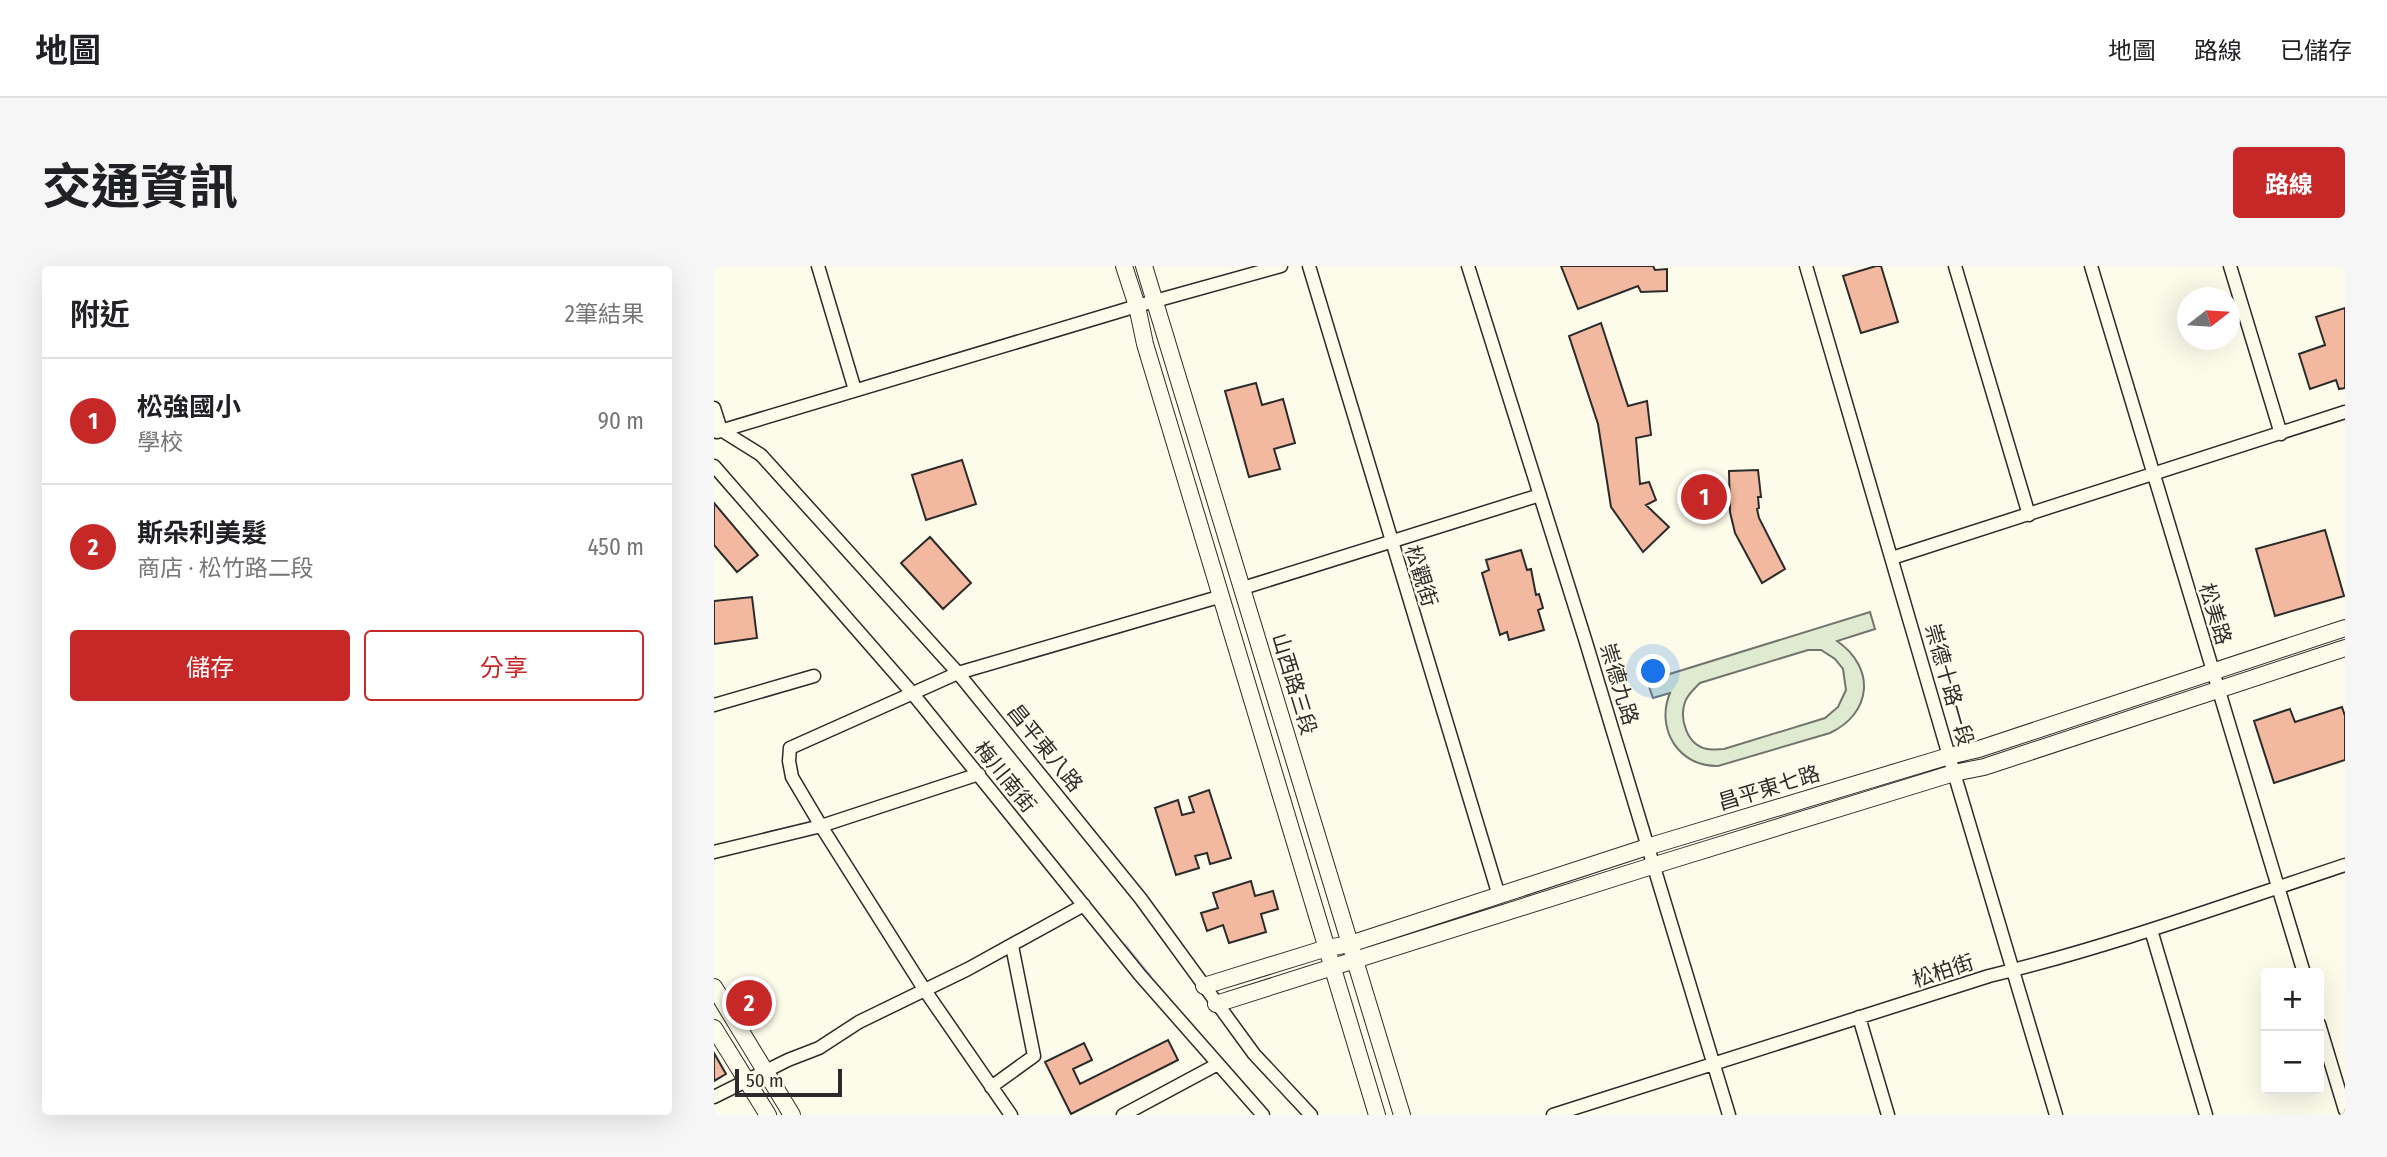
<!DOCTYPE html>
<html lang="zh-TW">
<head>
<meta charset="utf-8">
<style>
  :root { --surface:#fff; --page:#f6f6f6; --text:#202124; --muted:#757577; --line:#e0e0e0; --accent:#c62828 }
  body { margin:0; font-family:"Fira Sans Condensed","Noto Sans TC",sans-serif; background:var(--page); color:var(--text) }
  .controls { position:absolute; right:21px; bottom:21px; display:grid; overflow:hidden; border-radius:7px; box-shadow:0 7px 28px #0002 }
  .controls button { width:63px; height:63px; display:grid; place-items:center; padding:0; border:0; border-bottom:2px solid var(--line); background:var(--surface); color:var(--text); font:35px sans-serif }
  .compass { position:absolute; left:1463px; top:21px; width:63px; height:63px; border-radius:50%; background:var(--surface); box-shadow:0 7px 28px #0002; rotate:73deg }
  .scale { position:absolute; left:21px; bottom:18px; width:107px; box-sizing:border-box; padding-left:7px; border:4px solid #2b2b2b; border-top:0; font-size:19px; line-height:24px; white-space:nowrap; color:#2b2b2b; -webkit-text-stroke:5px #fdfbea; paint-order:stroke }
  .you { position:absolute; left:940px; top:406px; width:24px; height:24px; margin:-18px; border:5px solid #fff; border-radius:50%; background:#1a73e8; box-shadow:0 0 0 10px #1a73e833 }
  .badge { display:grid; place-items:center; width:46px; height:46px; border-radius:50%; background:var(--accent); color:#fff; font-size:23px; font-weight:700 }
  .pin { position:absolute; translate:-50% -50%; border:4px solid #fff; box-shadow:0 2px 7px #0006 }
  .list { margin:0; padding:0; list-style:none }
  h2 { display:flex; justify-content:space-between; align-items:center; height:91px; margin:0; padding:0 28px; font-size:30px }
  h2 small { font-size:23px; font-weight:400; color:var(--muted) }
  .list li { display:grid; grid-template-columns:46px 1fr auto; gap:21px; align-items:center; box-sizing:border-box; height:126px; padding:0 28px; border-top:2px solid var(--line) }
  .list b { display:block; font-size:26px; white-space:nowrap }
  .list p { margin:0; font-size:23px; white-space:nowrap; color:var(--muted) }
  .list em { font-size:23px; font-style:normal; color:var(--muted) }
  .actions { display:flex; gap:14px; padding:21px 28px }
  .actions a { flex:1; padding:16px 0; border:2px solid var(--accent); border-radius:7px; text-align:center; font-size:24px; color:var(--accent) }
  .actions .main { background:var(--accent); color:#fff }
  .map { position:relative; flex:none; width:1631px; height:849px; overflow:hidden; border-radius:7px }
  header { display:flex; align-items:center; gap:42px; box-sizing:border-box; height:98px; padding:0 35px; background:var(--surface); border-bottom:2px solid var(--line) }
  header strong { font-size:33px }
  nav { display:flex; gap:38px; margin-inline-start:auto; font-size:24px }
  .intro { display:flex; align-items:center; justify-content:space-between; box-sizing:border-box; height:168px; padding:0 42px }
  h1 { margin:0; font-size:49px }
  .button { padding:18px 32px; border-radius:7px; background:var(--accent); color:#fff; font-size:24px; font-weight:700 }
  main { display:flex; gap:42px; padding:0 42px }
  aside { flex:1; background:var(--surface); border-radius:7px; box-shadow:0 7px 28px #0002 }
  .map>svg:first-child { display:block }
  .green { fill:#deebd1; stroke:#74746e; stroke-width:2; fill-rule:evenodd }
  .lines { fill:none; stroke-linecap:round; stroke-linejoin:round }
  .stream { stroke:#c7d0d0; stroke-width:4.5 }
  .building { fill:#f2b8a0; stroke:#2b2b2b; stroke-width:2 }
  .minor-casing { stroke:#2b2b2b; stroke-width:15 }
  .tertiary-casing { stroke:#2b2b2b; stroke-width:18 }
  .minor { stroke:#fdfbea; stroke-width:12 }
  .tertiary { stroke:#fdfbea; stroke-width:16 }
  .labels { text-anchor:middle; stroke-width:5; stroke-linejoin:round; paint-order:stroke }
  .street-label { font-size:21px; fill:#2b2b2b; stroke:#fdfbea }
</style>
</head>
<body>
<header>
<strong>地圖</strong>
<nav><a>地圖</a><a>路線</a><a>已儲存</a></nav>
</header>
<div class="intro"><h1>交通資訊</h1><a class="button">路線</a></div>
<main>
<aside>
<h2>附近<small>2筆結果</small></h2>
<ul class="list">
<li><span class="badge">1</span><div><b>松強國小</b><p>學校</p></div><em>90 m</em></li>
<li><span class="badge">2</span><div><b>斯朵利美髮</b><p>商店 · 松竹路二段</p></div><em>450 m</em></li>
</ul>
<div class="actions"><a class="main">儲存</a><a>分享</a></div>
</aside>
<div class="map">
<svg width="1631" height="849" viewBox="0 0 1631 849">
  <rect width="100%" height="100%" fill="#fdfbea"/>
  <!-- green -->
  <path class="green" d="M1156 346 1161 363 1123 375C1162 402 1158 447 1116 467L1004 500C965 501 941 463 956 427L939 432 933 415ZM1094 384H1107L1121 393 1129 403 1132 424 1124 441 1111 452 1010 483C1005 483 998 484 993 483 973 479 965 453 971 436 974 428 980 423 986 417Z"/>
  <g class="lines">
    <!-- stream -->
    <path class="stream" d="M411 680 436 711"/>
  </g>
  <!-- building -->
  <path class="building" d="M847 0H939L941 4 953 3V25L927 26 924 20 864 43Z
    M1162 0H1167L1184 56 1147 67 1129 10Z
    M1631 42V122L1625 123 1622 114 1596 123 1585 88 1611 79 1602 51Z
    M887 57 914 140 933 135 937 169 922 172 926 218 935 216 942 234 932 239 955 261 929 286 897 241 884 158 855 70Z
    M542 117 548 139 569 133 581 177 560 183 566 203 535 211 511 125Z
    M248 194 262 238 212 254 198 209Z
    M1044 204 1047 231H1044L1045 242 1043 243 1045 252 1071 303 1048 317 1021 267 1016 246 1015 205Z
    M0 237 44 289 23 306 0 279Z
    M1611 264 1630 330 1561 350 1542 283Z
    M216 271 257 317 229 343 187 297Z
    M807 284 813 304 817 303 822 329 825 328 829 342 824 344 830 364 795 374 793 366 786 369 768 307 775 304 772 294Z
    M38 331 43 372 0 378V335Z
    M1628 441 1631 450V494L1560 517 1540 455 1576 443 1581 456Z
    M495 524 517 592 496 598 493 587 481 590 485 602 462 609 441 542 464 534 468 549 480 546 475 531Z
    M537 615 541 630 559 625 564 643 547 648 552 666 515 677 509 659 493 665 487 647 504 642 499 627Z
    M454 774 464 794 357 848 331 796 370 777 378 794 359 803 366 818Z
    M0 787 12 808 0 815Z"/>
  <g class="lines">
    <defs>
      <path id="minor" d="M104 0 141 124
        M595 0 785 630
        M754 0 871 373 1015 849
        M1092 0 1235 490 1342 849
        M1241 0 1315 249
        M1377 0 1590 707
        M1516 0 1567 168
        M0 142 7 164
        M0 157 7 164 47 189 244 407 427 633 540 788 597 849
        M3 166 423 40 567 0
        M0 200 199 428 426 709 549 849
        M1178 292 1631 146
        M529 322 826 229
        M0 439 100 410
        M0 586 107 560 265 508
        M1437 664 1492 849
        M1145 751 1174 849
        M1605 758 1631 844
        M277 821 320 790 298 680
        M0 831 74 794 105 782 145 756 254 703 370 639
        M297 849 210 723 107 560 78 511 75 495 76 482 244 407 508 330
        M409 849 504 798
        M839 849 1275 710C1396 681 1513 638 1631 599"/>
      <path id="tertiary" d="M410 0 423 40 431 78 663 849
        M430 0 688 849
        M490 720 613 682 636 678 933 581 1235 490 1265 483 1631 362
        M0 721 78 849
        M502 738 938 600 1240 507 1270 501 1631 382
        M0 762 54 849"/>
    </defs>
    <!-- minor casing -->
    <use href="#minor" class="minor-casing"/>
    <!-- tertiary casing -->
    <use href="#tertiary" class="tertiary-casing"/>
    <!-- minor -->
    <use href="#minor" class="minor"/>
    <!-- tertiary -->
    <use href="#tertiary" class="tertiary"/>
  </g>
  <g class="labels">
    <!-- street labels -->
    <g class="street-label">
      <text transform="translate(707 310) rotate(73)" y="7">松觀街</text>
      <text transform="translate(1501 348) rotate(73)" y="7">松美路</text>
      <text transform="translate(580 418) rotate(73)" y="7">山西路三段</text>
      <text transform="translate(905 418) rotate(73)" y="7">崇德九路</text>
      <text transform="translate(1235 419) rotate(74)" y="7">崇德十路一段</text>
      <text transform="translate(331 482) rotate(51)" y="7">昌平東八路</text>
      <text transform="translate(291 511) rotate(51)" y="7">梅川南街</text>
      <text transform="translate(1055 522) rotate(-17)" y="7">昌平東七路</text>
      <text transform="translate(1229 705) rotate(-18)" y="7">松柏街</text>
    </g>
  </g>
</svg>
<div class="controls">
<button>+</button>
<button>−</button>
</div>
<svg class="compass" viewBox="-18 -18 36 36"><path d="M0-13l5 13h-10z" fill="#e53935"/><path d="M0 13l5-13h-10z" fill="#757577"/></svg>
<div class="scale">50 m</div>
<div class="you"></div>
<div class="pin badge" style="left:990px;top:231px">1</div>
<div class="pin badge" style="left:35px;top:737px">2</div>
</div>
</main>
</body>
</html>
